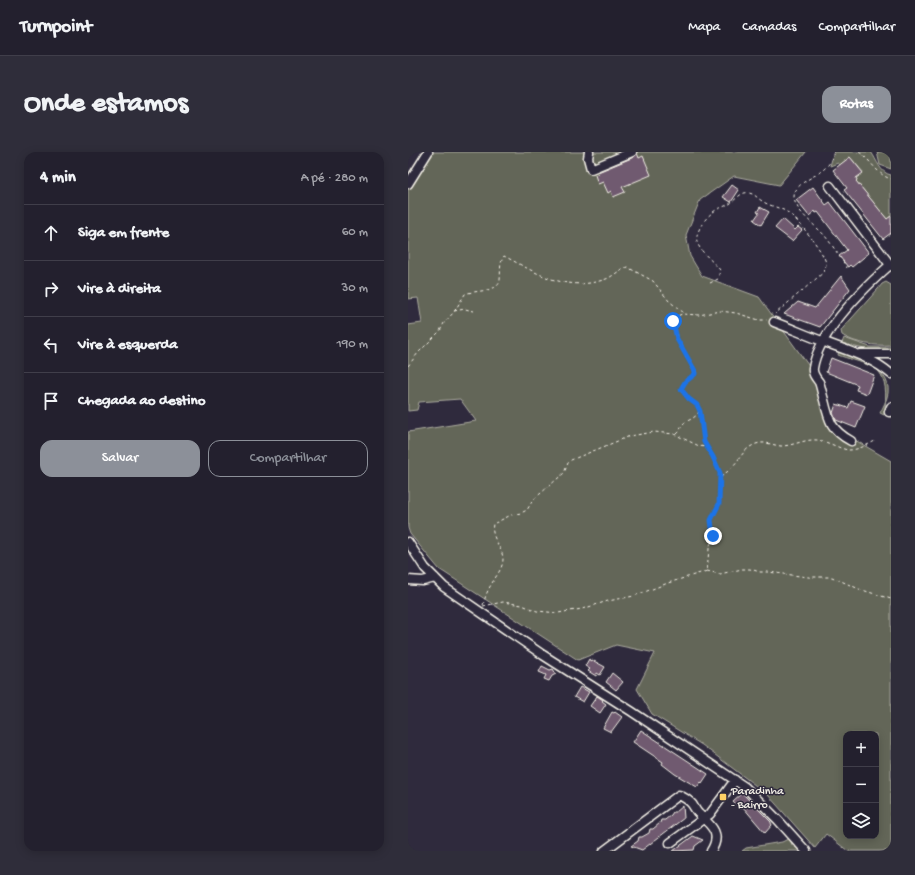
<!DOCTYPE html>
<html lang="pt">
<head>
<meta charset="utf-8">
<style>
  :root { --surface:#23202e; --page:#2f2d3a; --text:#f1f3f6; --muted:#a3a3aa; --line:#403e4a; --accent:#8c9099 }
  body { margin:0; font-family:"Gochi Hand",sans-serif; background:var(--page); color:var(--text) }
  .controls { position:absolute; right:12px; bottom:12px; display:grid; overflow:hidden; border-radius:8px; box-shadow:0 2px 10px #0003 }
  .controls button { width:36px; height:36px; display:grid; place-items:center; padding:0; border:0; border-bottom:1px solid var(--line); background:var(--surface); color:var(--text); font:20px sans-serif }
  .stop { position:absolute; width:12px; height:12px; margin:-9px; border:3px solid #1a73e8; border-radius:50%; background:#fff }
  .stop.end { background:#1a73e8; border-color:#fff; box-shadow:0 1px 4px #0008 }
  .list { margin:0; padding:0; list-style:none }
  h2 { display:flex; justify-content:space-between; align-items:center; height:52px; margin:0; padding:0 16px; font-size:17px }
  h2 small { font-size:13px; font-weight:400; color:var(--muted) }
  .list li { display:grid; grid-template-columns:26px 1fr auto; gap:12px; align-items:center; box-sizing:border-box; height:56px; padding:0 16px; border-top:1px solid var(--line) }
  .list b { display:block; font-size:15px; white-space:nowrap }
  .list em { font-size:13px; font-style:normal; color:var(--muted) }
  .actions { display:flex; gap:8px; padding:12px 16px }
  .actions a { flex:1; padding:9px 0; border:1px solid var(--accent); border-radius:12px; text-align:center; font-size:14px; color:var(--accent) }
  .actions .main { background:var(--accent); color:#fff }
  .icon { flex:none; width:22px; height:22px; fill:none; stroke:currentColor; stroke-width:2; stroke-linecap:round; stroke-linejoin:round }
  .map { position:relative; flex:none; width:483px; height:699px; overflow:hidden; border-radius:12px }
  header { display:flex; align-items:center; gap:24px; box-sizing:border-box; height:56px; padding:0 20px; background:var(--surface); border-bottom:1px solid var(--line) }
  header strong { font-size:19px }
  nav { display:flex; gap:22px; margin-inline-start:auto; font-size:14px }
  .intro { display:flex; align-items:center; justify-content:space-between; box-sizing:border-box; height:96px; padding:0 24px }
  h1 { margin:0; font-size:28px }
  .button { padding:10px 18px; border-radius:12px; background:var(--accent); color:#fff; font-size:14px; font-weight:700 }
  main { display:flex; gap:24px; padding:0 24px }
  aside { flex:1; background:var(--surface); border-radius:12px; box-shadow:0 2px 10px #0003 }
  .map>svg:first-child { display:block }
  .green { fill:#646658; stroke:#acaca0; fill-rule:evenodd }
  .building { fill:#705a6f; stroke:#f4f1e8 }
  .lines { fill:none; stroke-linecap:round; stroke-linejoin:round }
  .minor-casing { stroke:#f4f1e8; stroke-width:11 }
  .path { stroke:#f4f1e8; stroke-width:1; stroke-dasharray:3 3; stroke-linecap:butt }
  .minor { stroke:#2f2a3d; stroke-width:8 }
  .route { stroke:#1a73e8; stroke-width:5 }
  .poi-dot { fill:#ffd166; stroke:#2f2a3d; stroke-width:1.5 }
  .labels { text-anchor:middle; stroke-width:3; stroke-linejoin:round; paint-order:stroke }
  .poi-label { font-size:12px; fill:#f4f1e8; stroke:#2f2a3d; text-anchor:start }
</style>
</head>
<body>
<header>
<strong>Turnpoint</strong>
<nav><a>Mapa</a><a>Camadas</a><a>Compartilhar</a></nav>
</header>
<div class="intro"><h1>Onde estamos</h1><a class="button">Rotas</a></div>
<main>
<aside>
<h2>4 min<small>A pé · 280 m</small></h2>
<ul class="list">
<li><svg class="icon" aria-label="ahead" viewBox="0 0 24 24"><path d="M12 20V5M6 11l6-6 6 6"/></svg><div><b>Siga em frente</b></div><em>60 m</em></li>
<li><svg class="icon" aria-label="right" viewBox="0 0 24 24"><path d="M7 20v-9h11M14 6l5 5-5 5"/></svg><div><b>Vire à direita</b></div><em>30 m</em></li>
<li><svg class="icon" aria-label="left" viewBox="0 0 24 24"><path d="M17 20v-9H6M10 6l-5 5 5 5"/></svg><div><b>Vire à esquerda</b></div><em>190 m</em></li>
<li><svg class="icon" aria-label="arrive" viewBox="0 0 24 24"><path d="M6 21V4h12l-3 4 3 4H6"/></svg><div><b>Chegada ao destino</b></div></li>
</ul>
<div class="actions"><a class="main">Salvar</a><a>Compartilhar</a></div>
</aside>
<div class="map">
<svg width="483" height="699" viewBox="0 0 483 699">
  <rect width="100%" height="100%" fill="#2f2a3d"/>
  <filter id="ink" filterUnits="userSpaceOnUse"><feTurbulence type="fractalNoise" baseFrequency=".025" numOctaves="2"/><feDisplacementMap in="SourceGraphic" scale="8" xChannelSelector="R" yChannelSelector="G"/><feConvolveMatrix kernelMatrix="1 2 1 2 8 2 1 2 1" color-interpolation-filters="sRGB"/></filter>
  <g filter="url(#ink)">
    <!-- green -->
    <path class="green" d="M25 0H398L371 33 326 24 292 48 278 83 282 104 294 124 351 145 416 235 428 277 483 309V699H440L418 682 407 696 360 643 294 593 244 562 229 537 247 501 208 493 170 508 31 417 2 382 0 376V280L68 269 52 247 11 250 9 258 0 259V173L14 171 10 146 0 147V22ZM438 582H468V684H438Z
      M426 0H463C469 8 472 21 483 23V64L479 67 448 29 449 28 448 26 455 20 442 5 432 13 430 11 422 14Z
      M469 0H483V17L472 13Z
      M478 130 483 133V193C468 194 447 192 434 183L433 179 435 176 470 137 474 132Z
      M436 186 462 195H483V199C463 199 453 197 434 191Z
      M431 199C468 213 483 216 476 263L472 261C475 255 479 248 480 241 483 214 448 210 430 203Z
      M382 686 384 693 394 699H334L338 696 374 690Z"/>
    <!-- building -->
    <path class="building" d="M229 1 231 6 235 4 243 23 214 35 217 40 205 45 203 39 200 41 195 30 190 32 187 23 191 21 190 20 226 5Z
      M442 5 455 21 448 26 449 28 448 29 479 67 483 64V81L475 87 436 38 439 36 425 18Z
      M324 33 331 38 323 50 315 45Z
      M405 35 418 53 422 50 461 101 444 115 442 113 440 115 431 104 439 98 410 60 408 61 407 59 401 64 388 48Z
      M352 55 361 60 353 73 346 68 351 61 349 60Z
      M375 67 387 78 390 75 394 78 384 89 367 76Z
      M433 124 442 137 412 175 376 162 390 150 407 156Z
      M423 206 466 223 459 242 448 238 450 233 418 220Z
      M443 249 457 254 448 276 428 268 425 261 428 252 440 256Z
      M181 507 184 509V508L197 515 192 523 189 521 188 524 180 519 182 517 177 514Z
      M134 514 142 518 145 517 148 522 144 524 141 529 136 527 138 523 131 520Z
      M204 521 215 530 208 538 198 530Z
      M172 535 181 540 175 550 166 545Z
      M189 544 195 548 194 549 198 552 192 561 182 554Z
      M204 560 206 561 207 560 214 565 203 580 195 576Z
      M233 578 300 622 294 631 293 630 289 635 267 622 254 612 255 610 225 590Z
      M334 641 363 670V671L364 673 357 681 335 655 333 657 325 649Z
      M275 654 276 666 234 698 223 694 230 689 231 685H234L241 681 242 677H245L252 671 253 668H257L263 663 265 660H268Z
      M285 684 295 688 287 694 286 698 265 699Z"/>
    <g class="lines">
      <defs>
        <path id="minor" d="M181 0 180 6 183 17 224 0
          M0 32 20 0
          M422 34 483 114
          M366 170C382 176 398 183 414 189 439 199 462 204 483 222
          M453 202H483
          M483 255 481 260H483
          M443 289C423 278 421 269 416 248 414 242 413 235 411 230 408 226 404 222 405 216 411 180 456 136 483 112
          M0 390 17 416 36 435 135 503 223 559 337 635 370 668 398 699
          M0 428 15 429 27 426
          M262 691 302 662 327 628
          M196 699 271 643C275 645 279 647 282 650 286 653 287 659 291 662 304 674 314 682 303 699"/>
      </defs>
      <!-- minor casing -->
      <use href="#minor" class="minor-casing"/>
      <!-- path -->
      <path class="path" d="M426 0C424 4 423 10 420 13 411 24 395 27 388 38 378 54 408 73 417 84 425 94 432 105 439 116
        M451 0C463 8 469 23 483 27
        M302 131 310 127 312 118C305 109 292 100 289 90 287 80 297 66 304 61 309 56 317 55 323 51 328 47 334 39 341 41 347 42 349 46 354 49 361 54 371 55 379 60 389 66 416 100 418 111 418 114 417 117 416 120L367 162
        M46 159 57 157 66 159
        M0 214 10 201 32 179 36 171 46 160 57 142C65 138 91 141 92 128 93 118 91 112 96 104 129 121 156 140 195 128 204 126 210 118 219 115L245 129 261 149 276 161
        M269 282C273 279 272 276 274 273 278 268 286 268 291 260
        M313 325C316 322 321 319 324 315 333 306 335 297 348 292 357 289 364 293 373 294 385 294 396 287 409 288 419 289 434 298 441 298 450 298 459 293 467 289
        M299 419 312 422 334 417H342L352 420H360L400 425H424L451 437 483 447
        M75 453C77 446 79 439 83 433 87 425 95 417 95 407 95 396 82 386 85 372L103 363 113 361 119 358 125 348 156 321 160 311 163 308 222 284 246 280 266 282 291 294 298 295
        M75 454 95 450 114 453 129 459 150 461 174 457 200 449 226 444 260 431 299 419 301 397 305 384 303 368 311 352 312 321 305 305 296 290 292 259 289 253 281 247 273 237 277 230 287 222V219L269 187 265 173V169L267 165 274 162 291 163 312 159 328 161 351 168H359"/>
      <!-- minor -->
      <use href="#minor" class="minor"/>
    </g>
  </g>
  <g class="lines" filter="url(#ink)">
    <!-- route -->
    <path class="route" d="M265 169 269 187 287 219V222L277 230 273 237 281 247 289 253 292 259 296 290 305 305 312 321 311 352 303 368 305 384"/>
  </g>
  <!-- markers -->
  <rect class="poi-dot" x="311" y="641" width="8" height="8" rx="2"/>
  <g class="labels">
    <!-- poi labels -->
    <g class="poi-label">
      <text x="323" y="642">Paradinha<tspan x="323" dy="14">- Bairro</tspan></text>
    </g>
  </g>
</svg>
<div class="controls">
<button>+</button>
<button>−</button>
<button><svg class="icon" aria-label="layers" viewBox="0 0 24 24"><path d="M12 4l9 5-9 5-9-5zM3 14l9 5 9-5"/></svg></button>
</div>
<div class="stop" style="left:265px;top:169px"></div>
<div class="stop end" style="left:305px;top:384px"></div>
</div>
</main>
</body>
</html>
